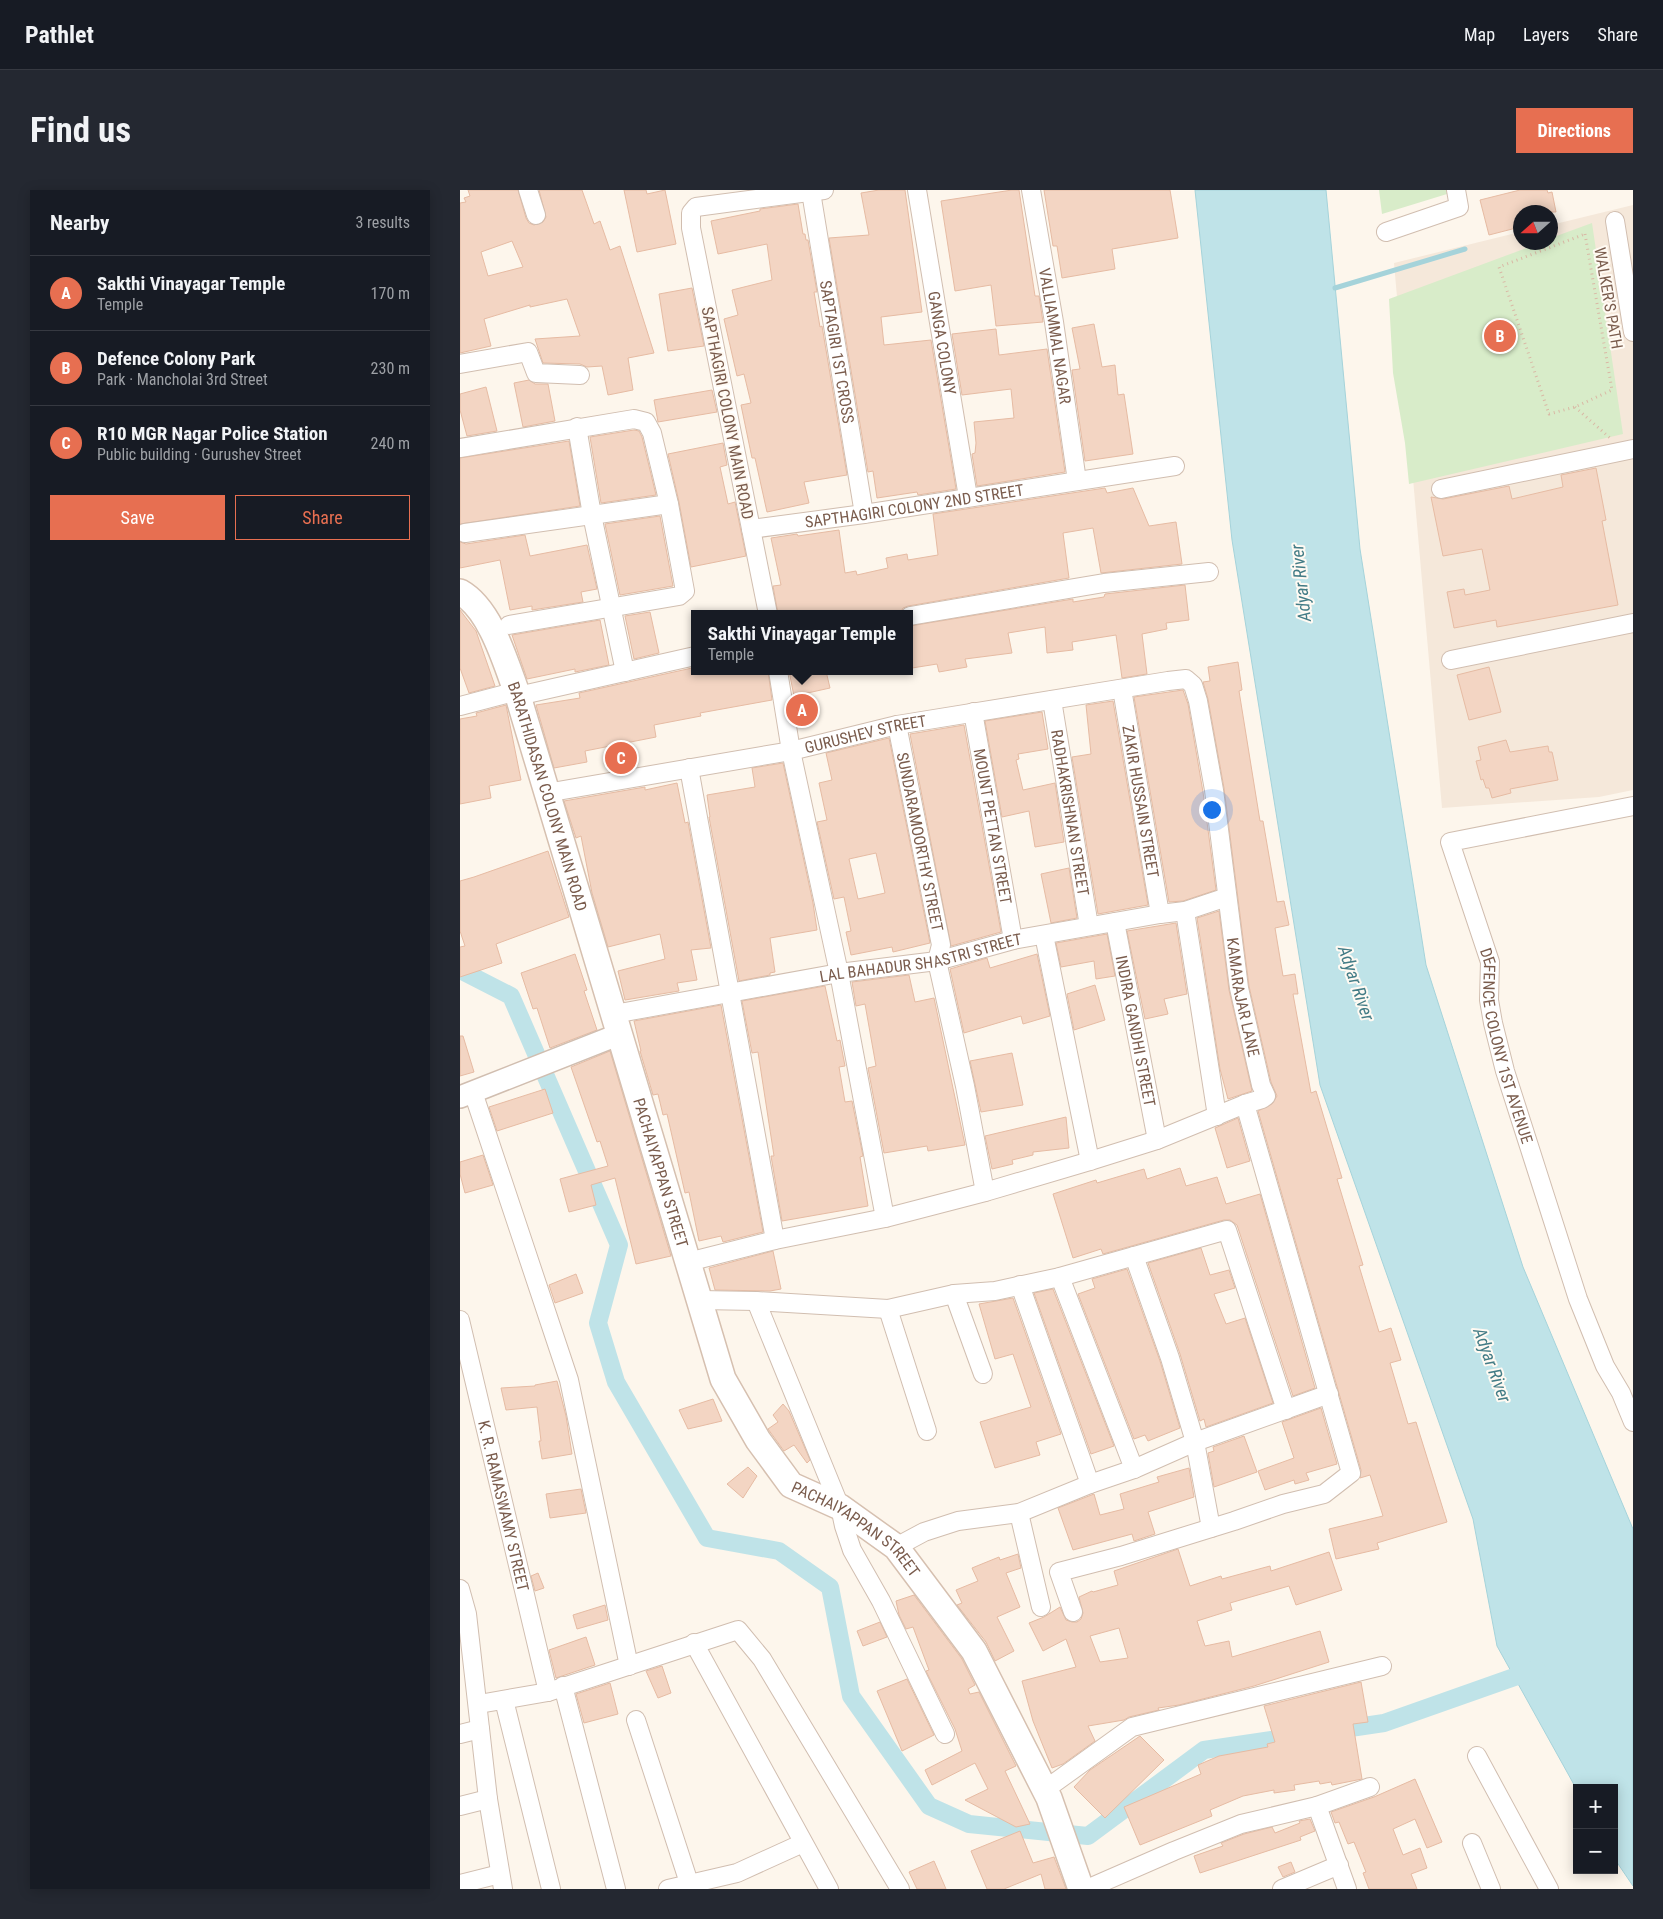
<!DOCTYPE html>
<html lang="en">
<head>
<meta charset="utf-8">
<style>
  :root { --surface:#171b24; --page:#242831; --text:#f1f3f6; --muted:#9ea1a6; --line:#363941; --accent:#e76f51 }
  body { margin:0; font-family:"Roboto Condensed",sans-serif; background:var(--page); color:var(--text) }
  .controls { position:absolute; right:15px; bottom:15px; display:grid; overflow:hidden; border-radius:0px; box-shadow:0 2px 12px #0003 }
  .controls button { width:45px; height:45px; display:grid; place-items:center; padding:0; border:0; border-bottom:1px solid var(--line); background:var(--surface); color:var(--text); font:25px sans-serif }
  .compass { position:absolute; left:1053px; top:15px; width:45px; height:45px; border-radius:50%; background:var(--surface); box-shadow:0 2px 12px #0003; rotate:249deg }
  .you { position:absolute; left:751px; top:619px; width:18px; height:18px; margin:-12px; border:4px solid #fff; border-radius:50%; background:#1a73e8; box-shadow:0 0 0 8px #1a73e833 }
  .badge { display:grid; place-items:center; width:32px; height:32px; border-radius:50%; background:var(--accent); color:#fff; font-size:16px; font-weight:700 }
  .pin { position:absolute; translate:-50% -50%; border:2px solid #fff; box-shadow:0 1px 5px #0006 }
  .popup { position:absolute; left:231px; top:420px; width:222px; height:65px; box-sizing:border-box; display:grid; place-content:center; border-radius:0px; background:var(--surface); filter:drop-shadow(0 1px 4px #0005); font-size:16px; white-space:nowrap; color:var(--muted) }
  .popup b { font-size:19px; color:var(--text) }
  .popup::after { content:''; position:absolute; left:50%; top:100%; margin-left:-10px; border:10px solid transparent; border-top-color:var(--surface) }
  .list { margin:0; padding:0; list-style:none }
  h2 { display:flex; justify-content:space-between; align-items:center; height:65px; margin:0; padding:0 20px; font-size:21px }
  h2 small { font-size:16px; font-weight:400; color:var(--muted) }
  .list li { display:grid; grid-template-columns:32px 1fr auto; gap:15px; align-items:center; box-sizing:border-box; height:75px; padding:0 20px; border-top:1px solid var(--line) }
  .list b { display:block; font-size:19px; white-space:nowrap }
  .list p { margin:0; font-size:16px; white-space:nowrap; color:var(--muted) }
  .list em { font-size:16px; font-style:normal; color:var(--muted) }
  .actions { display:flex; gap:10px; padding:15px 20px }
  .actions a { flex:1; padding:11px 0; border:1px solid var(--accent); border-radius:0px; text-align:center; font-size:18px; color:var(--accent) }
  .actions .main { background:var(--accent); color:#fff }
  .map { position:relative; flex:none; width:1173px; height:1699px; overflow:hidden; border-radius:0px }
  header { display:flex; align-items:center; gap:30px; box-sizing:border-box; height:70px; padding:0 25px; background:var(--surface); border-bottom:1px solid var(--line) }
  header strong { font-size:24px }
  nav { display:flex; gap:28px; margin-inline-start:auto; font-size:18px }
  .intro { display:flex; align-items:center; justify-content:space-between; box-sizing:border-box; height:120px; padding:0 30px }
  h1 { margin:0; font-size:35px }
  .button { padding:12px 22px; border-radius:0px; background:var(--accent); color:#fff; font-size:18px; font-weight:700 }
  main { display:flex; gap:30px; padding:0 30px }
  aside { flex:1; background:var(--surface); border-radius:0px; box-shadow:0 2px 12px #0003 }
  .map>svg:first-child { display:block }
  .residential { fill:#f5e8da }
  .green { fill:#d8ecc9 }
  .water { fill:#bfe3e8; stroke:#a5d3da }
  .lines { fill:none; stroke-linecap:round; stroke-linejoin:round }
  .stream { stroke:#a5d3da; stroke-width:5 }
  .canal { stroke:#bfe3e8; stroke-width:18 }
  .building { fill:#f3d5c3; stroke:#e6bba3; fill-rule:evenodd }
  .minor-casing { stroke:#d1beb0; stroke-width:20 }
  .tertiary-casing { stroke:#d1beb0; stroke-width:24 }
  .secondary-casing { stroke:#d6c0b0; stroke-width:28 }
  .path { stroke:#d9b8a5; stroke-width:3; stroke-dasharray:1 4; stroke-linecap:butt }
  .minor { stroke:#fff; stroke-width:18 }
  .tertiary { stroke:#fff; stroke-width:21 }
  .secondary { stroke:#fff; stroke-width:25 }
  .labels { text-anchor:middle; stroke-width:4; stroke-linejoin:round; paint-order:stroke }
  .street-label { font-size:16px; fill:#7a5c4d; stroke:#fffaf3 }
  .water-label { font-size:18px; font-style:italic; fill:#437c86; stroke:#fffaf3 }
</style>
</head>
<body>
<header>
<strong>Pathlet</strong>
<nav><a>Map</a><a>Layers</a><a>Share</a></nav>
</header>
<div class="intro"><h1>Find us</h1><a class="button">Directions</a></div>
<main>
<aside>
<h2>Nearby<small>3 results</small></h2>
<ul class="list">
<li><span class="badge">A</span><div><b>Sakthi Vinayagar Temple</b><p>Temple</p></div><em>170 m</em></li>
<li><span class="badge">B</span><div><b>Defence Colony Park</b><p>Park · Mancholai 3rd Street</p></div><em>230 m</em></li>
<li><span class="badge">C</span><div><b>R10 MGR Nagar Police Station</b><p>Public building · Gurushev Street</p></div><em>240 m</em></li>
</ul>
<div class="actions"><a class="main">Save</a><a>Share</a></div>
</aside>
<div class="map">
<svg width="1173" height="1699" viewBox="0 0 1173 1699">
  <rect width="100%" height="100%" fill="#fdf6ec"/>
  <!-- residential -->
  <path class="residential" d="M1173 15V600L1139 607 982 618 934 73 1060 42V52H1090L1091 35Z"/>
  <!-- green -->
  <path class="green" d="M919 0H986L987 4 922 24Z
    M1132 33 1163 244 949 294 945 253 933 183 929 109 1080 53 1090 52 1091 48Z"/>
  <!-- water -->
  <path class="water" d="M735 0H866L900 359 966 775 1063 1077 1173 1339V1696L1154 1668V1598H1117V1600L1037 1456 1013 1329 860 895 772 350Z"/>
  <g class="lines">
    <!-- stream -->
    <path class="stream" d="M875 98 1005 59"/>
    <!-- canal -->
    <path class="canal" d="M0 780 51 806 159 1055 138 1133 156 1192 247 1348 319 1361 370 1397 391 1506 469 1616 509 1634 628 1646 744 1560 837 1546
      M870 1541 924 1533 1077 1479"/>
  </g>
  <!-- building -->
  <path class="building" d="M8 0H58L66 28 69 33 74 35 83 32 86 27 79 0H122L134 34 140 31 150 60 160 56 194 163 168 168 173 200 148 205 142 176 127 177 120 174 83 173 75 149 120 146 107 109 70 117V115L24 129 31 156 0 163V13L6 12 4 8 10 6ZM52 51 63 77 28 86 21 62Z
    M164 0H186L187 4 205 0 216 54 177 62Z
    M419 0H445L462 122 421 127 424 155 471 150 496 299 458 305 457 302 417 308 413 281 408 282 369 48 409 45 401 3Z
    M552 0H559L575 106H579L583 132 536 136 531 95 495 101 481 11Z
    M584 0H710L718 48 652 59 655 79 602 88 597 56H593Z
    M1060 0H1087L1088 3 1092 2 1096 22H1060V37L1029 45 1020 10Z
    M338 14 343 44H345L346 50H348L357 102H354L360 137 362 136 387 285 344 292 349 313 307 322 295 268H292L281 215 291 213 284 184 277 186 264 129 278 125 272 100 312 90 307 54 258 64 251 31 300 21V19Z
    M232 98 244 156 208 161 199 104Z
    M634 134 642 177 655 175 658 205 664 204 673 264 625 271 612 180 620 179 612 138Z
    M536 139 539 165 587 159 605 282 517 296 512 264 515 263 516 253 514 232 554 228 551 199 502 205 492 144Z
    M69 190 75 194H88L95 231 63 237 54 193Z
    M26 197 37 241 7 246 0 220V204Z
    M252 200 257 222 198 232 194 210Z
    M174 240 179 241 182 247 196 305 141 313 130 247Z
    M109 251 120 316 0 334V268Z
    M263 253 267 275 260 277 268 314 275 312 286 366 231 377 219 312 208 264Z
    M1136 278 1146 330 1142 331 1158 415 1037 437 1036 430 994 438 987 402 1004 399 1005 405 1030 400 1022 359 983 366 971 307 983 309 1049 296 1052 309 1103 297 1101 285Z
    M645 298 647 303 673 298 689 336 716 332 722 374 641 383 633 338 603 343 609 388 448 416 443 418 440 424H318L313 396 321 395 311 348 337 344 338 346 379 340 385 383 396 381 397 385 428 378 426 368 447 364 448 370 478 365 473 324Z
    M200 326 213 396 160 405 145 334Z
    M65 345 70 366 127 355 137 399 121 402 123 412 72 420V416L50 420 40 370 0 378V352L6 354Z
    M725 395 729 430 706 433 707 439 682 444 687 484 662 488 656 445 612 452 613 460 587 463 585 437 548 443 552 463 505 469 507 477 479 482 477 474 452 478 450 463V436L613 409V412L644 407 645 404Z
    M0 420 16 441 35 496 9 503 0 478Z
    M190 422 199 463 174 469 165 426Z
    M140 430 149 475 115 482V479L67 489 52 445Z
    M778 472 782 500 779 501 800 631H803L817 712 824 711 829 735 815 738 823 786 835 784 838 804H833L851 903 856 901 882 988 877 989 903 1075 899 1076 919 1142 931 1138 941 1170 930 1173 948 1234 956 1232 987 1332 917 1353 919 1359 876 1369 869 1339 923 1326 910 1285 900 1288 901 1280 798 921 812 914 817 906 811 892 789 796 764 598 748 509 743 492 750 491 748 477Z
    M1029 477 1041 522 1009 530 997 485Z
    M232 478 233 481H308L312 510 240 523 241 526 194 535 196 547 125 561 127 572 94 578 76 515 120 508 119 503Z
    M329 481H366L370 498 334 506Z
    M723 500 728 514 743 602 756 700 723 711 709 712 674 507Z
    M653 511 688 715 638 724 612 567 631 564 626 515Z
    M46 515 61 590 29 596 31 608 0 614V529L17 526 16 523Z
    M582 522 588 559 558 564 559 569 556 570 563 600 595 593 604 652 575 657 569 621 542 627 525 531Z
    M504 535 541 742 491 756 450 544Z
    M429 548 470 753 433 762 432 757 391 765 386 742 391 741 384 707 374 709 357 632 367 630 359 593 372 590 366 563ZM416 663 425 703 398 709 389 669Z
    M1046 550 1050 562 1088 556 1089 562H1092L1093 566 1098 590 1050 599 1051 603 1032 608 1029 598H1026L1023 589 1021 590 1016 571 1021 570 1018 557Z
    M323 573 353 713 357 740 310 748 315 782 310 783V785L279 791 249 627H250L247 605 295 597 292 578Z
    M217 593 225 633 228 632 251 758 231 760 237 790 217 793 219 801 165 810 158 781 205 769 200 744 148 757 132 703 121 646 116 648 104 611 185 597V600Z
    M88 661 109 727 36 754 42 773 0 787V757L5 756 0 741V691L14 687Z
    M609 678 617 728 591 733 581 684Z
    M759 721 769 800 792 901 768 909 760 879 737 728Z
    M716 733 727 804 704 809 708 824 685 829 667 741Z
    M647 744 655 786 636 789 634 771 601 777 596 753Z
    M115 764 127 800 124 801 137 840 90 858 77 818 73 819 61 783Z
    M577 764 590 826 563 834 561 826 504 843 490 779 527 768 530 778Z
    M449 785 455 812 474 808 505 955 468 961 467 956 424 963 408 878 416 876 405 814 396 816 392 792Z
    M635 795 645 830 614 840 607 804Z
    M365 796 377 851 380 850 385 876 379 877 385 912 392 911 403 966 400 967 408 1016 322 1031 311 966H314L298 862 292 863 282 811Z
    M261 815 303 1042 263 1052 261 1046 239 1051 229 1002 225 1003 207 924 203 925 198 904 193 905 180 861H181L174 831Z
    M0 846H3L14 882 0 886Z
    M150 861 211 1066 176 1074 155 988 131 995 136 1015 109 1022 100 989 148 976 140 951 137 952 111 877Z
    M552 863 563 915 521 922 510 871Z
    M85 899 93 923 37 941 29 917Z
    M606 927 609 958 573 962V965L552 970 553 974 532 979 525 946Z
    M778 928 790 971 767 978 755 938Z
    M23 965 33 995 5 1003 0 984V972Z
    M720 978 726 996 757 987 766 1014 800 1004 855 1198 833 1206 777 1035 770 1030H764L643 1064 641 1059 613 1068 593 1004 636 990 637 993 684 979 687 989Z
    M741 1058 750 1085 769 1080 775 1098 754 1104 766 1134 785 1128 813 1213 746 1237 744 1229 740 1231 720 1164 688 1073Z
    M313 1061 321 1099 310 1101 255 1100 249 1078Z
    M667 1079 700 1171 720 1238 688 1251 685 1245 674 1249 618 1104 635 1098 632 1089Z
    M116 1084 123 1103 95 1113 89 1095Z
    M593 1099 654 1256 631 1264 574 1103Z
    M553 1108 601 1244 576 1252 580 1265 535 1278 520 1232 571 1217 553 1164 535 1169 519 1114Z
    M97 1191 106 1226 112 1264 82 1269 79 1251H81L77 1217 46 1220 41 1198 75 1196V1195Z
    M253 1209 262 1231 228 1239 219 1220Z
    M323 1214 329 1221 350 1270 347 1273 334 1255 324 1261 308 1239 318 1232 313 1225Z
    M861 1218 877 1274 846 1283 849 1290 835 1294 834 1290 805 1300 798 1281 834 1268 822 1232Z
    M784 1246 797 1282 754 1297 748 1263 754 1261 753 1257Z
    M288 1277 297 1286 283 1308 267 1294Z
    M729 1278 734 1307 688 1322 695 1344 674 1351 672 1344 613 1360 598 1318 634 1304 640 1325 664 1319 660 1304 699 1292 697 1287Z
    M121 1299 126 1323 90 1328 86 1304Z
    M718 1359 730 1396 761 1386 762 1389 810 1376 811 1381 869 1362 882 1400 836 1415 829 1396 770 1413 772 1420 737 1431 745 1456 769 1451 772 1467 860 1441 869 1472 794 1496 719 1515 698 1518 699 1520 669 1527 664 1530 628 1536 635 1551 603 1574 592 1578 573 1531 562 1491 616 1477 606 1449 583 1461 569 1433 584 1427 600 1417 606 1430 612 1432H617L621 1429 623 1423 619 1407 632 1401 633 1402 658 1395 654 1381ZM659 1438 668 1468 640 1472 630 1446Z
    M558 1364 561 1378 546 1383 560 1417 537 1427 554 1461 535 1471 526 1452 497 1415 502 1413 496 1400 518 1391 512 1378 539 1367 540 1370Z
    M78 1383 84 1398 75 1401 71 1386Z
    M454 1405 502 1469 515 1495 508 1499 510 1504 519 1502 556 1576 545 1581 570 1634 556 1637 505 1610 528 1599 515 1573 472 1595 465 1580 502 1561 495 1539 466 1481 469 1480 453 1437 446 1439 439 1425 436 1411Z
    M145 1415 148 1430 117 1439 113 1425Z
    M420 1432 427 1447 403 1456 397 1441Z
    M126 1447 135 1475 96 1488 89 1460Z
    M202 1476 211 1503 198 1508 186 1481Z
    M447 1489 474 1545 442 1561 417 1501Z
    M901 1492 908 1532 893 1534 902 1589 872 1595 871 1592 860 1594 859 1591 834 1595 835 1600 814 1603V1600L783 1606 750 1620 752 1626 680 1655 664 1617 741 1584 738 1575 759 1566 808 1557 807 1554 815 1552 804 1516Z
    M150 1493 158 1524 124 1533 116 1504Z
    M680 1546 704 1570 645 1628 614 1597 630 1580Z
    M955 1589 982 1652 967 1658 955 1629 933 1639 943 1665 960 1658 967 1678 951 1684 957 1699H909L903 1683 906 1682 894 1652 888 1654 879 1632 875 1633 871 1622 914 1607Z
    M850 1629 855 1641 840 1647 841 1650 740 1683 734 1666 763 1656 761 1653 784 1644 812 1637 815 1643 840 1633 839 1631Z
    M560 1641 573 1673 594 1667 606 1699H585L581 1684 544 1699H527L511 1661Z
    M474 1671 486 1699H457L449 1682Z
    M831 1672 835 1682 823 1687 818 1677Z"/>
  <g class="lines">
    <defs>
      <g id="minor">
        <path d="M68 0 76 25"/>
        <path id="s1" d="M457 0 508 307"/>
        <path id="s2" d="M571 0 594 132 617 291"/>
        <path id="s3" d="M351 2 404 324"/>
        <path d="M1155 31 1173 142"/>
        <path d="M926 42 999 17 996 0"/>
        <path d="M0 174 68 162 76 183 120 185"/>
        <path d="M117 237 132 325 165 482"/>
        <path d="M0 258 174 229 186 232 192 243 209 314 225 401 219 406 49 435"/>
        <path d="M981 299 1173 259"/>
        <path id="s4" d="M291 339 404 324 715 276"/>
        <path d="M5 343 209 314"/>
        <path d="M308 424 231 38V23L236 17 364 0"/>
        <path d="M450 426 644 393 749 382"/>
        <path d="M991 470 1173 433"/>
        <path d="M318 481 331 561 379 783 425 1028"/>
        <path id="s5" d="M662 499 700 724"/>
        <path d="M58 506 235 466"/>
        <path id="s6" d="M592 510 629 736"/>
        <path d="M0 516 57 501"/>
        <path id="s7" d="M513 522 553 750"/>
        <path id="s8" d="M437 535 481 755 477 771 505 896 525 1002"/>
        <path d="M229 578 315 1050"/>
        <path id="s9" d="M86 603 331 561 437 535 708 491 726 489 733 495 738 511 754 600 779 798 801 895 806 906 802 909 785 914 697 950 630 971 525 1002 425 1028 315 1050 228 1072"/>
        <path id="s10" d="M1173 616 990 652 1030 772 1029 810 1033 833 1045 881 1118 1109 1145 1176 1161 1203 1173 1232"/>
        <path d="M725 721 757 926"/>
        <path id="s11" d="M655 732 697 950"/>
        <path d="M584 745 630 971"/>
        <path id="s12" d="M154 824 379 783 477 771 553 750 700 724 725 721 767 707"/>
        <path d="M13 902 109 1190 169 1476"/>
        <path d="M674 1066 710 1168 735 1252 751 1338"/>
        <path d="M600 1087 674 1279"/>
        <path d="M560 1095 630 1294"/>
        <path d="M494 1104 523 1184"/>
        <path d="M240 1110 296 1111 428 1119 494 1104 535 1101 600 1087 767 1040 826 1220"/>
        <path d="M296 1111 380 1317 384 1336 392 1360 421 1411 485 1544"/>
        <path d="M428 1119 467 1241"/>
        <path id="s13" d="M0 1130 88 1502"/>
        <path d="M559 1323 581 1417"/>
        <path d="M436 1357 464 1342 498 1331 559 1323 630 1294 674 1279 735 1252 869 1204"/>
        <path d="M0 1399 7 1424 28 1609 43 1699"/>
        <path d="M613 1422 599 1382 661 1366 774 1331 823 1314 864 1304 891 1283 785 914"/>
        <path d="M234 1453 369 1699"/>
        <path d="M103 1496 156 1699"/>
        <path d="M44 1510 91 1699"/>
        <path d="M19 1514 88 1502 278 1440 302 1469 440 1699"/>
        <path d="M176 1530 231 1699"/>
        <path d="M0 1544 20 1539"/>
        <path d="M1017 1566 1089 1699"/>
        <path d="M586 1599 672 1537 922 1476"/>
        <path d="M0 1616 28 1609"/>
        <path d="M857 1616 887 1699"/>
        <path d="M1012 1653 1031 1699"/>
        <path d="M0 1694 40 1684"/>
        <path d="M208 1699 277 1683 343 1653"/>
        <path d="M627 1699 714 1661 781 1634 857 1616 910 1597"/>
        <path d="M822 1699 879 1675"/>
      </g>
      <path id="tertiary" d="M0 907 160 844"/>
      <g id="secondary">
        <path id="s14" d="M0 402C31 419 46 474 58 506L263 1189 298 1250 331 1295 380 1317 436 1357 514 1461 589 1608 621 1699"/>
      </g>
    </defs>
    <!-- minor casing -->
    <use href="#minor" class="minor-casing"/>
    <!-- tertiary casing -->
    <use href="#tertiary" class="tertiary-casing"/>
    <!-- secondary casing -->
    <use href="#secondary" class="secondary-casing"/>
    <!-- path -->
    <path class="path" d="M1125 44 1152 200 1115 217 1089 224 1039 77Z
      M1115 217 1150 248"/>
    <!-- minor -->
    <use href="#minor" class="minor"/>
    <!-- tertiary -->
    <use href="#tertiary" class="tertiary"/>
    <!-- secondary -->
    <use href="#secondary" class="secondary"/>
  </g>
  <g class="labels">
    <!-- street labels -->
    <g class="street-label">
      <text transform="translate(1149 108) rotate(80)" y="6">WALKER'S PATH</text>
      <text dy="6" stroke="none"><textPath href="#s2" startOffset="148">VALLIAMMAL NAGAR</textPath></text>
      <text dy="6" stroke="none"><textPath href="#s1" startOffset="155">GANGA COLONY</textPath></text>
      <text dy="6" stroke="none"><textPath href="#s3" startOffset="162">SAPTAGIRI 1ST CROSS</textPath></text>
      <text transform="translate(268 223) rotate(79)" y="6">SAPTHAGIRI COLONY MAIN ROAD</text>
      <text dy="6" stroke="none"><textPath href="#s4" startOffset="165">SAPTHAGIRI COLONY 2ND STREET</textPath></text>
      <text dy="6" stroke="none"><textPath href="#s9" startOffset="325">GURUSHEV STREET</textPath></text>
      <text dy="6" stroke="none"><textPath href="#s14" startOffset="226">BARATHIDASAN COLONY MAIN ROAD</textPath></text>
      <text dy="6" stroke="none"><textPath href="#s5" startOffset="114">ZAKIR HUSSAIN STREET</textPath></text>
      <text dy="6" stroke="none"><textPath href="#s6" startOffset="114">RADHAKRISHNAN STREET</textPath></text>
      <text dy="6" stroke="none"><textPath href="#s7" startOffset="116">MOUNT PETTAN STREET</textPath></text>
      <text dy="6" stroke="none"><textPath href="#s8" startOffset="119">SUNDARAMOORTHY STREET</textPath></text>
      <text dy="6" stroke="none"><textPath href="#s12" startOffset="312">LAL BAHADUR SHASTRI STREET</textPath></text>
      <text dy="6" stroke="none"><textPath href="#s9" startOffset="976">KAMARAJAR LANE</textPath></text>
      <text dy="6" stroke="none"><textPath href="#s11" startOffset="111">INDIRA GANDHI STREET</textPath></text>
      <text dy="6" stroke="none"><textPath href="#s10" startOffset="399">DEFENCE COLONY 1ST AVENUE</textPath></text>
      <text dy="6" stroke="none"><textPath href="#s14" startOffset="619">PACHAIYAPPAN STREET</textPath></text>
      <text dy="6" stroke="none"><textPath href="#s13" startOffset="191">K. R. RAMASWAMY STREET</textPath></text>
      <text dy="6" stroke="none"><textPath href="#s14" startOffset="1040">PACHAIYAPPAN STREET</textPath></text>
    </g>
    <!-- water labels -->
    <g class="water-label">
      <text transform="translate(841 393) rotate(-96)" y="6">Adyar River</text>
      <text transform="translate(896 793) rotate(71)" y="6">Adyar River</text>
      <text transform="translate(1032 1175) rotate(70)" y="6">Adyar River</text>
    </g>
  </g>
</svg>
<div class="controls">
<button>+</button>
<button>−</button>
</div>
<svg class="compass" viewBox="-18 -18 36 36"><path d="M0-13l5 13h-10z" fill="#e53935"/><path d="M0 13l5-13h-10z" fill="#9ea1a6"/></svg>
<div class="you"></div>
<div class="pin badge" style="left:342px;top:520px">A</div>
<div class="popup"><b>Sakthi Vinayagar Temple</b>Temple</div>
<div class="pin badge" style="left:1040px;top:146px">B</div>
<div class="pin badge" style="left:161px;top:568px">C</div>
</div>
</main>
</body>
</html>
